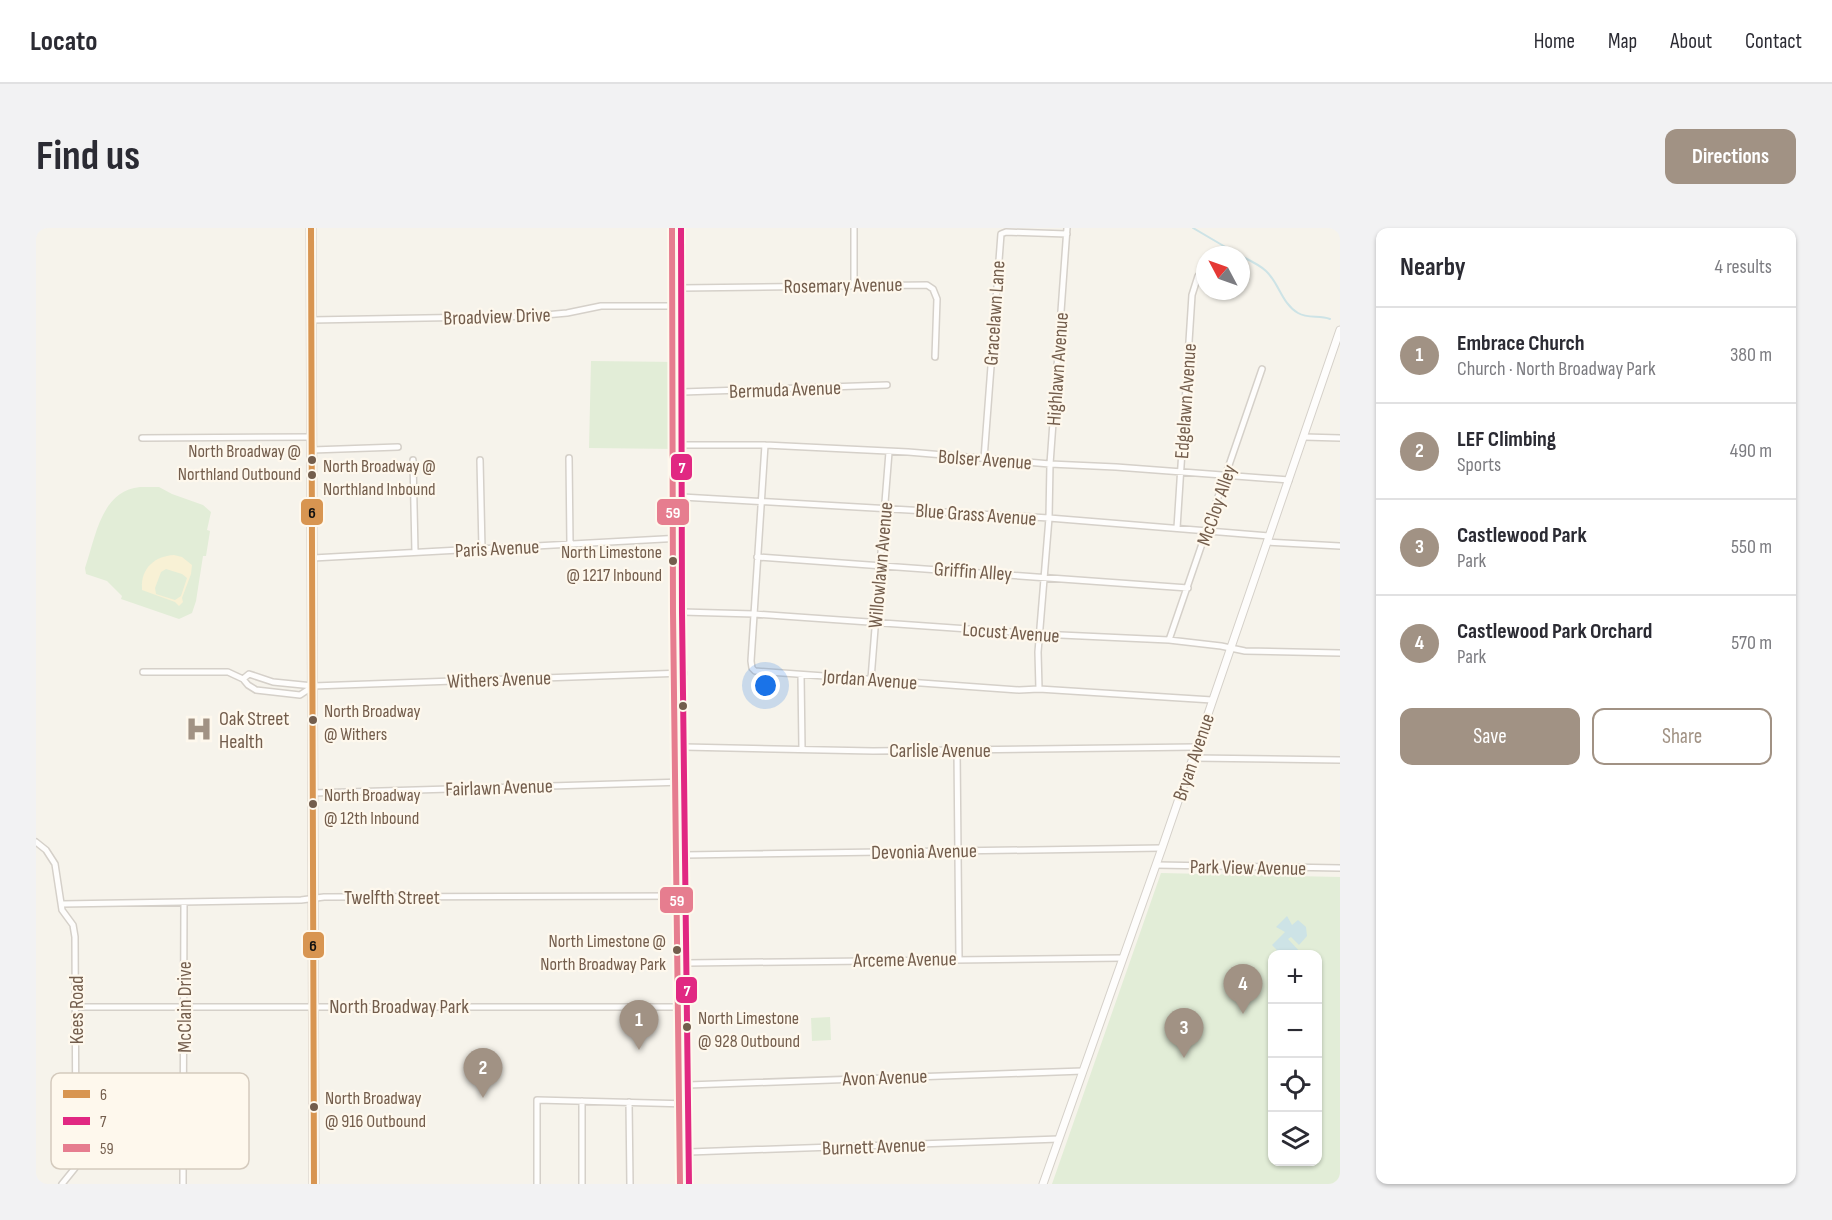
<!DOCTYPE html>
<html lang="en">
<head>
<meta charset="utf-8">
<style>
  :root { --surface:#fff; --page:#f2f2f3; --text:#2b2b33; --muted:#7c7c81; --line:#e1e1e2; --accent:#a19284 }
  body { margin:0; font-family:"Sofia Sans Condensed",sans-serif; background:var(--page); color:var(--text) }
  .controls { position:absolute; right:18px; bottom:18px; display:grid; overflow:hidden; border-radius:12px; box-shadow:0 2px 4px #0004 }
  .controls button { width:54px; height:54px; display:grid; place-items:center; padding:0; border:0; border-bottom:2px solid var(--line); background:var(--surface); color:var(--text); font:30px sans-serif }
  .compass { position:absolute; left:1160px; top:18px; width:54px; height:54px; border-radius:50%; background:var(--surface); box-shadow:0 2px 4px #0004; rotate:311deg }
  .you { position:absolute; left:730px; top:458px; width:21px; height:21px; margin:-15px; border:4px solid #fff; border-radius:50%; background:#1a73e8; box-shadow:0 0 0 9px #1a73e833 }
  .badge { display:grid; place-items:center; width:39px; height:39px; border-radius:50%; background:var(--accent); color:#fff; font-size:20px; font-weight:700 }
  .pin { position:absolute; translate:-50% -50px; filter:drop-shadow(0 2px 3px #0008) }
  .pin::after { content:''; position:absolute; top:32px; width:21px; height:18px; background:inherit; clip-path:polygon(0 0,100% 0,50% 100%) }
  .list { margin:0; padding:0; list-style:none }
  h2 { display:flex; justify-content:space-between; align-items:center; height:78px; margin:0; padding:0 24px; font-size:26px }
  h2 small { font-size:20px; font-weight:400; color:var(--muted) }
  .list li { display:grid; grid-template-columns:39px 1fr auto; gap:18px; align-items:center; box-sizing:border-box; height:96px; padding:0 24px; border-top:2px solid var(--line) }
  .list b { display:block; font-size:22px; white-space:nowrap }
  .list p { margin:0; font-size:20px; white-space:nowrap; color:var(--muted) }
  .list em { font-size:20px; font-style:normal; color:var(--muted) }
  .actions { display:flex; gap:12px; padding:18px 24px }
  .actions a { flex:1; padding:14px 0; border:2px solid var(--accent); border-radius:12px; text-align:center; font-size:21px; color:var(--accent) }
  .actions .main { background:var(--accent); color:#fff }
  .icon { flex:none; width:33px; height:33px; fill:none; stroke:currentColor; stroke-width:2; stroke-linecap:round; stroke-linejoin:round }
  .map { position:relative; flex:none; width:1304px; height:956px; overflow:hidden; border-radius:12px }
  header { display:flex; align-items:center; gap:36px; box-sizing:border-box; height:84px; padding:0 30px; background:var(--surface); border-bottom:2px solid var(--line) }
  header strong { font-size:28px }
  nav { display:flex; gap:33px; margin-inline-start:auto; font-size:21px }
  .intro { display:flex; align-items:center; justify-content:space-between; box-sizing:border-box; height:144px; padding:0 36px }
  h1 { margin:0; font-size:42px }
  .button { padding:15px 27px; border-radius:12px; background:var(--accent); color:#fff; font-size:21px; font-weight:700 }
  main { display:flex; gap:36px; padding:0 36px }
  aside { flex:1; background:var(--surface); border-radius:12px; box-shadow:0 2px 4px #0004 }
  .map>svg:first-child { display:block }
  .green { fill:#e2edd7; fill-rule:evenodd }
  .sand { fill:#f8f1d5; fill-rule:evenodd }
  .water { fill:#cde3e6 }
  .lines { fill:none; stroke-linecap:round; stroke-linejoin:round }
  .stream { stroke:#cde3e6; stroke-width:2 }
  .minor-casing { stroke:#d5d0c9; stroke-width:8 }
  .tertiary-casing { stroke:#d5d0c9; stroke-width:9 }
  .primary-casing { stroke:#d5cec6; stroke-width:11 }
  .minor { stroke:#fefdfc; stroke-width:5 }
  .tertiary { stroke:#fefdfc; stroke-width:7 }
  .primary { stroke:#f1eee6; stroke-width:9 }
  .bus-1-casing { stroke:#fef8ed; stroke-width:10 }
  .bus-2-casing { stroke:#fef8ed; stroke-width:10 }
  .bus-3-casing { stroke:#fef8ed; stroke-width:10 }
  .bus-1 { stroke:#d89551; stroke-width:6 }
  .bus-2 { stroke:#e12882; stroke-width:6 }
  .bus-3 { stroke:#e67d8f; stroke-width:6 }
  .bus-dot { fill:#735d4c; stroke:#fef8ed; stroke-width:2 }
  .labels { text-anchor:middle; stroke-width:4.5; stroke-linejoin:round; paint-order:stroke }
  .bus-label { font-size:18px; fill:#735d4c; stroke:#fef8ed; text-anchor:start }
  .street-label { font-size:20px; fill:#735d4c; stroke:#fef8ed }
  .poi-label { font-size:20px; fill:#735d4c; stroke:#fef8ed; text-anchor:start }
  .key { fill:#fef8ed; stroke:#d4cabd; stroke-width:1.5 }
  .key-label { font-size:16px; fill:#735d4c }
  .line-badge { stroke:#fef8ed; stroke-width:2 }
  .badge-label { font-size:16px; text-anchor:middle; font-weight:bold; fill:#fff }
  .pale-badge-label { font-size:16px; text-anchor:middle; font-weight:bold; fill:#111 }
</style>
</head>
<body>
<header>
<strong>Locato</strong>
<nav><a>Home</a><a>Map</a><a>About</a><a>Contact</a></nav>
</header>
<div class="intro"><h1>Find us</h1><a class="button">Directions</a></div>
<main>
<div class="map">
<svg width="1304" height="956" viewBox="0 0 1304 956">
  <rect width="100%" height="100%" fill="#f6f3eb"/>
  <!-- green -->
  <path class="green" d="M555 133 642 134 640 221 553 220Z
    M104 259H123L136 266 167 277 175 284 171 302 174 303 170 328H167L160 373 156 385 143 391 85 371 86 368 71 353 50 346 49 340C60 308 65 263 104 259Z
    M1125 645 1304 649V956H1016ZM1236 726H1282V934H1236Z
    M794 789 795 812 776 813 775 790Z"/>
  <!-- sand -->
  <path class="sand" d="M138 327 146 329 156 337 155 346 146 370 147 374 143 378 139 374 106 362V360C105 340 119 328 138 327ZM130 341 146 346 151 350 145 368 139 372 120 366 119 360 125 344Z"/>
  <!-- water -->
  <path class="water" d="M1251 688 1256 697 1262 692 1270 699 1271 708 1263 717 1255 709 1252 711 1265 725 1263 726H1237L1241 722 1236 717 1249 704 1240 699Z"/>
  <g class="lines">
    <!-- stream -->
    <path class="stream" d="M1157 0 1203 27
      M1205 28C1213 32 1224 37 1230 43 1243 55 1246 76 1262 85 1272 91 1283 87 1294 91"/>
    <defs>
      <path id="minor" d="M818 0V57
        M645 60 891 57 897 61 901 71 899 129
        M275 92 498 88 531 85 565 78H646
        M646 164 851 157
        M1268 209 1304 210
        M106 210 276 209
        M646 217H729L872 224 1014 236 1080 239 1253 252
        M729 217 715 433 716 440 719 443 983 462 1003 461 1176 472
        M276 222 362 219
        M533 230 534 315
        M948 231 965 6 970 4 1031 6
        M377 232 379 324
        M444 232 446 321
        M646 269 1013 290 1233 308
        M1141 300 1156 67 1162 48
        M1231 314 1304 318
        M721 329 1152 360
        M277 330 646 310
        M646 384 718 386 1003 406 1133 412 1185 418 1209 423 1304 425
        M1133 412 1226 141
        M107 444H192L207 451 212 457 220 462 264 467 276 459
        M765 447 766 521
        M207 451 213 446 237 454 277 458 648 445
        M835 451 853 224
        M1003 461 1002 424 1013 290 1014 236 1031 0
        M648 519 837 523 1160 519
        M921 522 923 730
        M1157 530 1304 532
        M277 565 648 554
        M0 614 10 622 19 636 26 682 37 697 39 709 40 932 39 940 26 956
        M649 627 1126 620
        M1120 637 1304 640
        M26 676 265 672 288 669 651 668
        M651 735 1087 730
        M40 779H650
        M652 857 1047 843
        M546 873V956
        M593 874 594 956
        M653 924 1023 911
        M147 956 148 674
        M501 956V872L653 876"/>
      <path id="tertiary" d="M645 0 646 384 653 956
        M1007 956 1126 620 1304 102"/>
      <path id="primary" d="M275 0 278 956"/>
    </defs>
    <!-- minor casing -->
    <use href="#minor" class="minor-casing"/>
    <!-- tertiary casing -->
    <use href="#tertiary" class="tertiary-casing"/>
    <!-- primary casing -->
    <use href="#primary" class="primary-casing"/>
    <!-- minor -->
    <use href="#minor" class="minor"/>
    <!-- tertiary -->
    <use href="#tertiary" class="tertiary"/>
    <!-- primary -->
    <use href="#primary" class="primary"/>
    <defs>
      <path id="bus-1" d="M275 0 278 956"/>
      <path id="bus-2" d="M645 0 646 384 653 956"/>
      <path id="bus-3" d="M636 0 637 384 644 956"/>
    </defs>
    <!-- bus-1 casing -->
    <use href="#bus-1" class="bus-1-casing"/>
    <!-- bus-2 casing -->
    <use href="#bus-2" class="bus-2-casing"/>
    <!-- bus-3 casing -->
    <use href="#bus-3" class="bus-3-casing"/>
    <!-- bus-1 -->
    <use href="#bus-1" class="bus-1"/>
    <!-- bus-2 -->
    <use href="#bus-2" class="bus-2"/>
    <!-- bus-3 -->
    <use href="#bus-3" class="bus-3"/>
  </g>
  <!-- icons -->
  <defs>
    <symbol id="hospital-bare" viewBox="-9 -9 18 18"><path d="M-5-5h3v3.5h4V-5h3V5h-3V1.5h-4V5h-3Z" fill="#a19284" stroke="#fef8ed" stroke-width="2.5" paint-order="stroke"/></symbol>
  </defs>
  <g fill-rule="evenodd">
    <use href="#hospital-bare" x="144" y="482" width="38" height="38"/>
  </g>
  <!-- markers -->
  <g class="bus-dot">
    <circle cx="276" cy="232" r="5"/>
    <circle cx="276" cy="247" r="5"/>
    <circle cx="637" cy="333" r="5"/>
    <circle cx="647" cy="478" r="5"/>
    <circle cx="277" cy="492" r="5"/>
    <circle cx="277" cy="576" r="5"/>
    <circle cx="641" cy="722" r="5"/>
    <circle cx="651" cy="799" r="5"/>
    <circle cx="278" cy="879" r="5"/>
  </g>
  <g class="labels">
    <!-- bus labels -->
    <g class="bus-label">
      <text x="265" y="229" text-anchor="end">North Broadway @<tspan x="265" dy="23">Northland Outbound</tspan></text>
      <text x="287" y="244">North Broadway @<tspan x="287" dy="23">Northland Inbound</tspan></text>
      <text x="626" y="330" text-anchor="end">North Limestone<tspan x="626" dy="23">@ 1217 Inbound</tspan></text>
      <text x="288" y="489">North Broadway<tspan x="288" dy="23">@ Withers</tspan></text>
      <text x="288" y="573">North Broadway<tspan x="288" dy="23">@ 12th Inbound</tspan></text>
      <text x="630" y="719" text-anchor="end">North Limestone @<tspan x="630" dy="23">North Broadway Park</tspan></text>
      <text x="662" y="796">North Limestone<tspan x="662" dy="23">@ 928 Outbound</tspan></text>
      <text x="289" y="876">North Broadway<tspan x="289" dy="23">@ 916 Outbound</tspan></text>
    </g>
    <!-- street labels -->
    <g class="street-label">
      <text transform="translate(807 57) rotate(-1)" y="7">Rosemary Avenue</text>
      <text transform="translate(958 85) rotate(-86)" y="7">Gracelawn Lane</text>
      <text transform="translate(461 88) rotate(-2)" y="7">Broadview Drive</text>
      <text transform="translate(1021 141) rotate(-86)" y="7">Highlawn Avenue</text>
      <text transform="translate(749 161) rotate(-2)" y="7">Bermuda Avenue</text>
      <text transform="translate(1149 173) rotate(-86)" y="7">Edgelawn Avenue</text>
      <text transform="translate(949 231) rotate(4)" y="7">Bolser Avenue</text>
      <text transform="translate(1180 277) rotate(-71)" y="7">McCloy Alley</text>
      <text transform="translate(940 286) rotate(4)" y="7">Blue Grass Avenue</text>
      <text transform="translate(461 320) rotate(-3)" y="7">Paris Avenue</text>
      <text transform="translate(844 337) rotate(-85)" y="7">Willowlawn Avenue</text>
      <text transform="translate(937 343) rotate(4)" y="7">Griffin Alley</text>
      <text transform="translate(975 404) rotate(4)" y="7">Locust Avenue</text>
      <text transform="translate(463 451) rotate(-2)" y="7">Withers Avenue</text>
      <text transform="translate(834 451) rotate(4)" y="7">Jordan Avenue</text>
      <text x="904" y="529">Carlisle Avenue</text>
      <text transform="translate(1157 529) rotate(-71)" y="7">Bryan Avenue</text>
      <text transform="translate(463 559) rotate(-2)" y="7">Fairlawn Avenue</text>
      <text transform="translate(888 623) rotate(-1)" y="7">Devonia Avenue</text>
      <text transform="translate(1212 639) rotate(1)" y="7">Park View Avenue</text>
      <text x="356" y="676">Twelfth Street</text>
      <text transform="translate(869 731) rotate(-1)" y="7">Arceme Avenue</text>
      <text x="363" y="785">North Broadway Park</text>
      <text transform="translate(148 779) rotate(-90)" y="7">McClain Drive</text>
      <text transform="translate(40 782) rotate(-90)" y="7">Kees Road</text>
      <text transform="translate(849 849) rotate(-2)" y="7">Avon Avenue</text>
      <text transform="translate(838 918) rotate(-2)" y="7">Burnett Avenue</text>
    </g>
    <!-- poi labels -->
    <g class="poi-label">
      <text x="183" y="497">Oak Street<tspan x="183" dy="23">Health</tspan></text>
    </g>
  </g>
  <!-- legend -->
  <rect x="15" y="845" width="198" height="96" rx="9" class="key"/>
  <rect x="27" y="862" width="27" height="8" fill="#d89551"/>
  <rect x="27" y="889" width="27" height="8" fill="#e12882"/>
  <rect x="27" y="916" width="27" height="8" fill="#e67d8f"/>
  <g class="key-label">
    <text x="64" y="872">6</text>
    <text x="64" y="899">7</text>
    <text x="64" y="926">59</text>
  </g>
  <g class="line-badge">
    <rect x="634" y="225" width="23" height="28" rx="6" fill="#e12882"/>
    <rect x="264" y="270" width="24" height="28" rx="6" fill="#d89551"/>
    <rect x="620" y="270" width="34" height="28" rx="6" fill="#e67d8f"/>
    <rect x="623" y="658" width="35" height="28" rx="6" fill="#e67d8f"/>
    <rect x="266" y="703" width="23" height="28" rx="6" fill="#d89551"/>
    <rect x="639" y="748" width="23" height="28" rx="6" fill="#e12882"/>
  </g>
  <g class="badge-label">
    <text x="646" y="245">7</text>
    <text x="637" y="290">59</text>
    <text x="641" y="678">59</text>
    <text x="651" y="768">7</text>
  </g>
  <g class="pale-badge-label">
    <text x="276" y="290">6</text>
    <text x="277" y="723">6</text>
  </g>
</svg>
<div class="controls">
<button>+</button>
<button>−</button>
<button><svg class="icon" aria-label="locate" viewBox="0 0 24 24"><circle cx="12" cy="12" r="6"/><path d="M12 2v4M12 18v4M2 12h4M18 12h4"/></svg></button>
<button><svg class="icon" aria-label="layers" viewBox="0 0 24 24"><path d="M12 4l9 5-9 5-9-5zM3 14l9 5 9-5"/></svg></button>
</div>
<svg class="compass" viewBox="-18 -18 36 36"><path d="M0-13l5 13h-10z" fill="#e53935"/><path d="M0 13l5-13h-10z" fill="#7c7c81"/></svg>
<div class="you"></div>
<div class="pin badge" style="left:603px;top:822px">1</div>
<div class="pin badge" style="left:447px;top:870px">2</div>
<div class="pin badge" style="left:1148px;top:830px">3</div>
<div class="pin badge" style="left:1207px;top:786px">4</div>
</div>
<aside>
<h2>Nearby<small>4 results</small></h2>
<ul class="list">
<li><span class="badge">1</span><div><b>Embrace Church</b><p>Church · North Broadway Park</p></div><em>380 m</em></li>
<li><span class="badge">2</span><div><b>LEF Climbing</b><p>Sports</p></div><em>490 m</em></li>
<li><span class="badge">3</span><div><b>Castlewood Park</b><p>Park</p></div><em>550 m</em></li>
<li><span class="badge">4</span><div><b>Castlewood Park Orchard</b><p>Park</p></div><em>570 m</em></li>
</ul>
<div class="actions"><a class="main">Save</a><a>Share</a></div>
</aside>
</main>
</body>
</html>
